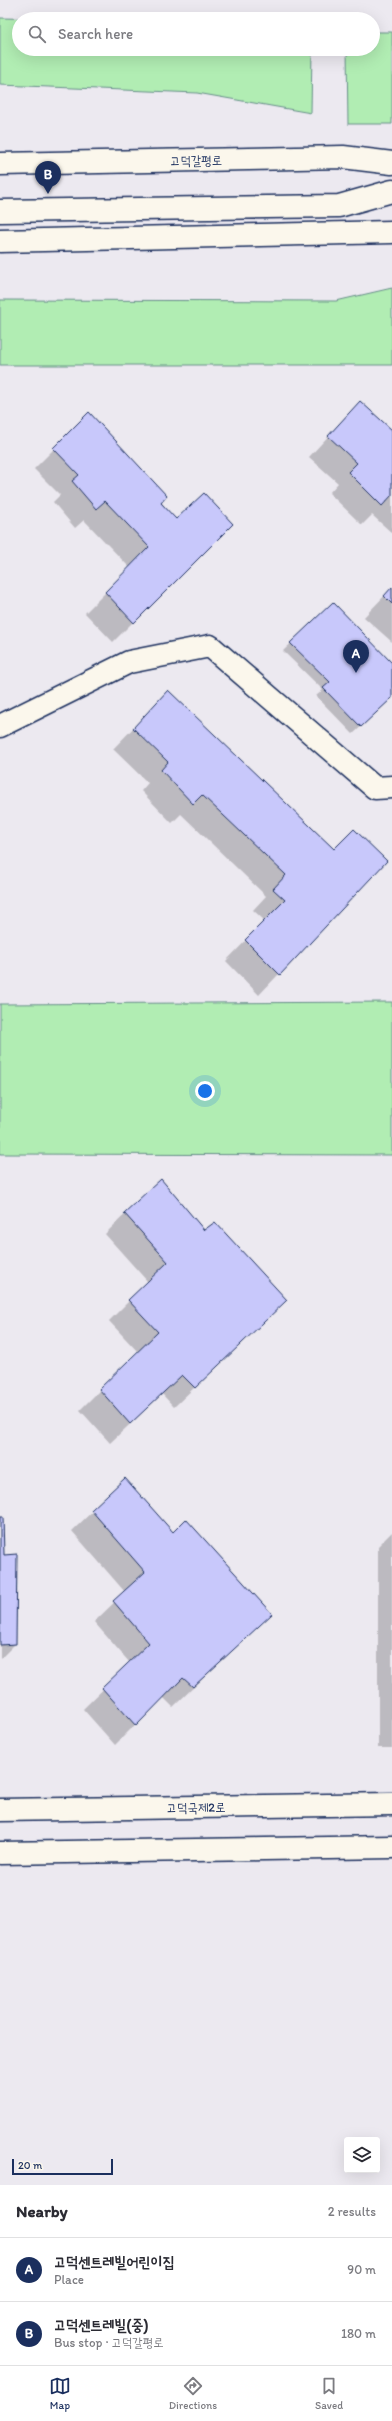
<!DOCTYPE html>
<html lang="en">
<head>
<meta charset="utf-8">
<style>
  :root { --surface:#fff; --page:#f2f2f3; --text:#2b2b33; --muted:#7c7c81; --line:#e1e1e2; --accent:#1b2f5e }
  body { margin:0; font-family:Itim,"Poor Story",sans-serif; background:var(--page); color:var(--text) }
  .controls { position:absolute; right:12px; bottom:12px; display:grid; overflow:hidden; border-radius:4px; box-shadow:0 4px 16px #0002 }
  .controls button { width:36px; height:36px; display:grid; place-items:center; padding:0; border:0; border-bottom:1px solid var(--line); background:var(--surface); color:var(--text); font:20px sans-serif }
  .scale { position:absolute; left:12px; bottom:10px; width:101px; box-sizing:border-box; padding-left:4px; border:2px solid #1b2f5e; border-top:0; font-size:11px; line-height:14px; white-space:nowrap; color:#1b2f5e; -webkit-text-stroke:3px #fbf7ec; paint-order:stroke }
  .you { position:absolute; left:205px; top:1091px; width:14px; height:14px; margin:-10px; border:3px solid #fff; border-radius:50%; background:#1a73e8; box-shadow:0 0 0 6px #1a73e833 }
  .badge { display:grid; place-items:center; width:26px; height:26px; border-radius:50%; background:var(--accent); color:#fff; font-size:13px; font-weight:700 }
  .pin { position:absolute; translate:-50% -33px; filter:drop-shadow(0 1px 2px #0008) }
  .pin::after { content:''; position:absolute; top:21px; width:14px; height:12px; background:inherit; clip-path:polygon(0 0,100% 0,50% 100%) }
  .list { margin:0; padding:0; list-style:none }
  h2 { display:flex; justify-content:space-between; align-items:center; height:52px; margin:0; padding:0 16px; font-size:17px }
  h2 small { font-size:13px; font-weight:400; color:var(--muted) }
  .list li { display:grid; grid-template-columns:26px 1fr auto; gap:12px; align-items:center; box-sizing:border-box; height:64px; padding:0 16px; border-top:1px solid var(--line) }
  .list b { display:block; font-size:15px; white-space:nowrap }
  .list p { margin:0; font-size:13px; white-space:nowrap; color:var(--muted) }
  .list em { font-size:13px; font-style:normal; color:var(--muted) }
  .icon { flex:none; width:22px; height:22px; fill:none; stroke:currentColor; stroke-width:2; stroke-linecap:round; stroke-linejoin:round }
  .map { position:relative; flex:none; width:392px; height:2185px; overflow:hidden }
  .search { position:absolute; background:var(--surface); box-shadow:0 4px 16px #0002; left:12px; right:12px; top:12px; height:44px; display:flex; align-items:center; gap:10px; box-sizing:border-box; padding:0 14px; border-radius:22px; color:var(--muted); font-size:15px }
  .sheet { height:180px; background:var(--surface) }
  nav { display:flex; justify-content:space-around; align-items:center; box-sizing:border-box; height:56px; border-top:1px solid var(--line); background:var(--surface); font-size:11px; color:var(--muted) }
  nav a { display:grid; justify-items:center; gap:2px }
  nav .on { color:var(--accent) }
  .map>svg:first-child { display:block }
  .green { fill:#b1edb3; stroke:#668e88 }
  .shadow { fill:#0003 }
  .building { fill:#c8c8fb; stroke:#1b2f5e }
  .lines { fill:none; stroke-linecap:round; stroke-linejoin:round }
  .minor-casing { stroke:#1b2f5e; stroke-width:25 }
  .minor { stroke:#fbf7ec; stroke-width:22 }
  .labels { text-anchor:middle; stroke-width:3.5; stroke-linejoin:round; paint-order:stroke }
  .street-label { font-size:13px; fill:#1b2f5e; stroke:#fbf7ec }
</style>
</head>
<body>
<div class="map">
<svg width="392" height="2185" viewBox="0 0 392 2185">
  <rect width="100%" height="100%" fill="#ece9f0"/>
  <filter id="ink" filterUnits="userSpaceOnUse"><feTurbulence type="fractalNoise" baseFrequency=".025" numOctaves="2"/><feDisplacementMap in="SourceGraphic" scale="8" xChannelSelector="R" yChannelSelector="G"/><feConvolveMatrix kernelMatrix="1 2 1 2 8 2 1 2 1" color-interpolation-filters="sRGB"/></filter>
  <g filter="url(#ink)">
    <!-- green -->
    <path class="green" d="M0 18 54 19H19V49H312L311 113 197 93 0 85Z
      M373 32H392V124H348L347 49H373Z
      M392 288V365H0V300L336 301Z
      M392 1002V1155L0 1154V1004Z"/>
    <!-- shadow -->
    <path class="shadow" d="M360 402 392 431V533L372 515 362 525 329 493 338 483 309 457Z
      M89 414 176 520 231 524 113 642 85 613 130 568 84 520 75 528 53 502 60 495 34 469Z
      M392 588V642L364 617Z
      M333 603 392 665V698L353 734 316 696 323 690 283 651Z
      M168 692 334 850 386 861 259 995 226 961 265 921 253 910 266 896 181 814 172 823 141 791 148 783 113 749Z
      M160 1180 204 1232 286 1300 174 1407 162 1394 110 1443 80 1410 138 1352 109 1321 148 1282 105 1234Z
      M125 1480 173 1533 270 1614 173 1707 163 1697 115 1745 83 1709 130 1663 94 1622 125 1592 72 1531Z
      M0 1518 15 1644 0 1659Z
      M392 1532V1748H378V1546Z"/>
    <!-- building -->
    <path class="building" d="M360 401 392 430V495L382 506 348 472 357 463 328 436Z
      M89 412 167 496 161 503 176 519 204 493 233 524 134 623 105 592 149 547 105 501 96 509 72 481 79 475 53 448Z
      M392 587V604L384 596Z
      M333 602 392 663V698L361 727 323 688 330 682 290 643Z
      M168 690 334 849 354 829 387 861 280 975 245 940 285 900 273 889 286 875 202 795 193 804 161 770 168 762 133 728Z
      M161 1179 204 1230 215 1222 287 1300 195 1388 182 1375 130 1424 99 1389 158 1332 128 1300 168 1262 124 1213Z
      M125 1478 173 1532 186 1519 272 1614 193 1687 183 1678 136 1726 102 1688 149 1643 113 1601 145 1572 91 1510Z
      M0 1517H3L4 1555 17 1554 16 1644 0 1645Z"/>
    <g class="lines">
      <defs>
        <path id="minor" d="M0 164 343 157 392 163
          M0 211 339 206 392 191
          M0 241 392 232
          M0 726 129 662 210 646 375 788 392 787
          M0 1810 392 1804
          M0 1853 392 1847"/>
      </defs>
      <!-- minor casing -->
      <use href="#minor" class="minor-casing"/>
      <!-- minor -->
      <use href="#minor" class="minor"/>
    </g>
  </g>
  <g class="labels">
    <!-- street labels -->
    <g class="street-label">
      <text transform="translate(196 160) rotate(-1)" y="5">고덕갈평로</text>
      <text transform="translate(196 1807) rotate(-1)" y="5">고덕국제2로</text>
    </g>
  </g>
</svg>
<div class="controls">
<button><svg class="icon" aria-label="layers" viewBox="0 0 24 24"><path d="M12 4l9 5-9 5-9-5zM3 14l9 5 9-5"/></svg></button>
</div>
<div class="scale">20 m</div>
<div class="you"></div>
<div class="pin badge" style="left:356px;top:673px">A</div>
<div class="pin badge" style="left:48px;top:194px">B</div>
<div class="search"><svg class="icon" aria-label="search" viewBox="0 0 24 24"><circle cx="10" cy="10" r="6"/><path d="M15 15l6 6"/></svg>Search here</div>
</div>
<section class="sheet">
<h2>Nearby<small>2 results</small></h2>
<ul class="list">
<li><span class="badge">A</span><div><b>고덕센트레빌어린이집</b><p>Place</p></div><em>90 m</em></li>
<li><span class="badge">B</span><div><b>고덕센트레빌(중)</b><p>Bus stop · 고덕갈평로</p></div><em>180 m</em></li>
</ul>
</section>
<nav>
<a class="on"><svg class="icon" aria-label="map" viewBox="0 0 24 24"><path d="M3 6l6-2 6 2 6-2v14l-6 2-6-2-6 2zM9 4v14M15 6v14"/></svg>Map</a>
<a><svg class="icon" aria-label="directions" viewBox="0 0 24 24"><path d="M12 3l9 9-9 9-9-9zM9 14v-3h6M13 9l2 2-2 2"/></svg>Directions</a>
<a><svg class="icon" aria-label="saved" viewBox="0 0 24 24"><path d="M7 4h10v16l-5-4-5 4z"/></svg>Saved</a>
</nav>
</body>
</html>
